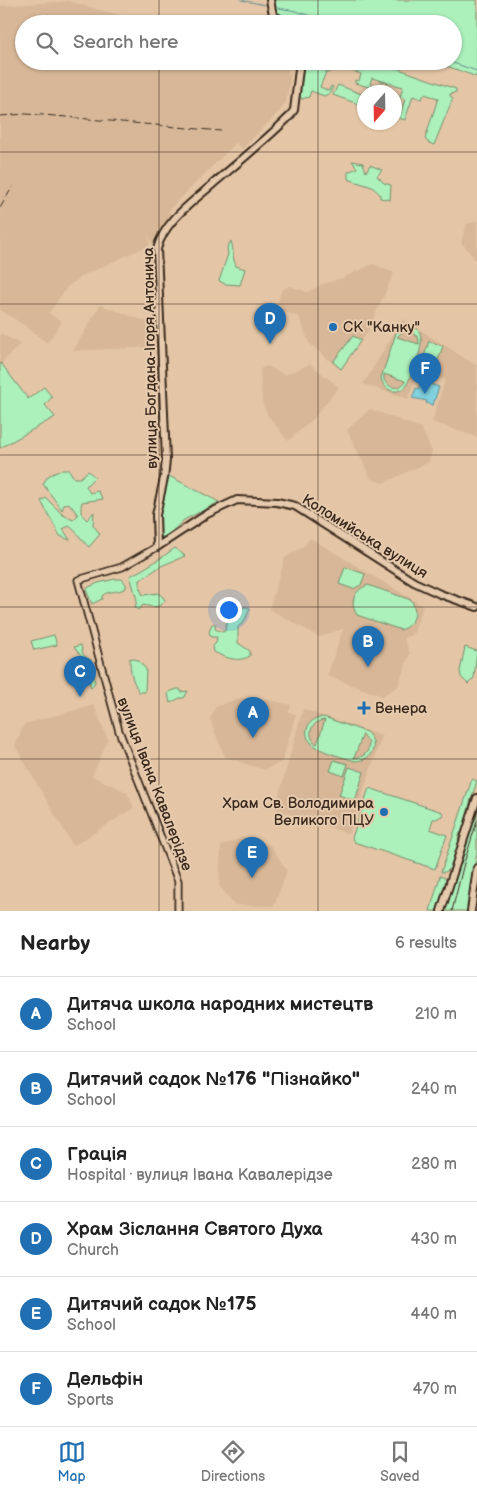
<!DOCTYPE html>
<html lang="en">
<head>
<meta charset="utf-8">
<style>
  :root { --surface:#fff; --page:#f6f6f6; --text:#222; --muted:#767676; --line:#e0e0e0; --accent:#1f6fb2 }
  body { margin:0; font-family:"Balsamiq Sans",sans-serif; background:var(--page); color:var(--text) }
  .compass { position:absolute; left:357px; top:85px; width:45px; height:45px; border-radius:50%; background:var(--surface); box-shadow:0 1px 4px #0004; rotate:200deg }
  .you { position:absolute; left:228px; top:609px; width:18px; height:18px; margin:-12px; border:4px solid #fff; border-radius:50%; background:#1a73e8; box-shadow:0 0 0 8px #1a73e833 }
  .badge { display:grid; place-items:center; width:32px; height:32px; border-radius:50%; background:var(--accent); color:#fff; font-size:16px; font-weight:700 }
  .pin { position:absolute; translate:-50% -41px; filter:drop-shadow(0 1px 2px #0008) }
  .pin::after { content:''; position:absolute; top:26px; width:18px; height:15px; background:inherit; clip-path:polygon(0 0,100% 0,50% 100%) }
  .list { margin:0; padding:0; list-style:none }
  h2 { display:flex; justify-content:space-between; align-items:center; height:65px; margin:0; padding:0 20px; font-size:21px }
  h2 small { font-size:16px; font-weight:400; color:var(--muted) }
  .list li { display:grid; grid-template-columns:32px 1fr auto; gap:15px; align-items:center; box-sizing:border-box; height:75px; padding:0 20px; border-top:1px solid var(--line) }
  .list b { display:block; font-size:19px; white-space:nowrap }
  .list p { margin:0; font-size:16px; white-space:nowrap; color:var(--muted) }
  .list em { font-size:16px; font-style:normal; color:var(--muted) }
  .icon { flex:none; width:28px; height:28px; fill:none; stroke:currentColor; stroke-width:2; stroke-linecap:round; stroke-linejoin:round }
  .map { position:relative; flex:none; width:477px; height:911px; overflow:hidden }
  .search { position:absolute; background:var(--surface); box-shadow:0 1px 4px #0004; left:15px; right:15px; top:15px; height:55px; display:flex; align-items:center; gap:12px; box-sizing:border-box; padding:0 18px; border-radius:28px; color:var(--muted); font-size:19px }
  .sheet { height:515px; background:var(--surface) }
  nav { display:flex; justify-content:space-around; align-items:center; box-sizing:border-box; height:70px; border-top:1px solid var(--line); background:var(--surface); font-size:14px; color:var(--muted) }
  nav a { display:grid; justify-items:center; gap:2px }
  nav .on { color:var(--accent) }
  .map>svg:first-child { display:block }
  .built { fill:#d7b797 }
  .green { fill:#acf0bb; stroke:#748d6c; fill-rule:evenodd }
  .water { fill:#81d1de; stroke:#658e91 }
  .lines { fill:none; stroke-linecap:round; stroke-linejoin:round }
  .stream { stroke:#658e91; stroke-width:1 }
  .tertiary-casing { stroke:#3b2a1e; stroke-width:9 }
  .secondary-casing { stroke:#3b2a1e; stroke-width:10 }
  .tertiary { stroke:#e6caad; stroke-width:5.5 }
  .secondary { stroke:#e6caad; stroke-width:6 }
  .tram { stroke:#3b2a1e; stroke-width:1 }
  .rail { stroke:#3b2a1e; stroke-width:1; stroke-dasharray:8 4; stroke-linecap:butt }
  .grid { fill:none; stroke:#3b2a1e; stroke-width:1; stroke-opacity:0.55 }
  .poi-dot { fill:#1f6fb2; stroke:#e6caad; stroke-width:2 }
  .labels { text-anchor:middle; stroke-width:4; stroke-linejoin:round; paint-order:stroke }
  .poi-label { font-size:15px; fill:#3b2a1e; stroke:#e6caad; text-anchor:start }
  .street-label { font-size:15px; fill:#3b2a1e; stroke:#e6caad }
</style>
</head>
<body>
<div class="map">
<svg width="477" height="911" viewBox="0 0 477 911">
  <rect width="100%" height="100%" fill="#e4c6a6"/>
  <filter id="ink" filterUnits="userSpaceOnUse"><feTurbulence type="fractalNoise" baseFrequency=".02" numOctaves="2"/><feDisplacementMap in="SourceGraphic" scale="10" xChannelSelector="R" yChannelSelector="G"/><feConvolveMatrix kernelMatrix="1 2 1 2 8 2 1 2 1" color-interpolation-filters="sRGB"/></filter>
  <g filter="url(#ink)">
    <!-- built -->
    <path class="built" d="M68 1 152 24H24V61H247L257 69 270 63 272 61H291L287 72 291 75 286 102 280 111 242 149 236 143 170 209 169 219 152 244 148 234 150 245 86 274 68 286 49 313 62 322 47 343 24 325 0 310V6Z
      M477 221V262L461 242 467 224Z
      M373 264 394 273 368 331 341 370 309 343 299 317 283 311 278 301 282 289 290 286 307 292 323 284 342 278Z
      M100 305 148 322 150 347 73 351Z
      M403 319 477 366V437L432 422 445 380 418 371 408 399 363 384Z
      M0 333 20 344 0 365Z
      M310 364 339 387 314 418 288 441 267 414 262 401 260 369 267 366 285 375Z
      M370 409 421 428 432 451 429 462 383 483 371 479 347 430Z
      M310 538 423 606 413 635 404 638 410 654 398 686 382 696 327 676 343 629 319 637 269 609 285 558 304 546Z
      M240 698H260L291 705 289 712 296 714 282 762 264 770 225 757 210 720 215 707Z
      M94 705 108 740 92 776 127 792 134 808 73 846 15 746 24 724Z
      M303 709 382 736 349 834 275 809Z
      M243 837 271 846 287 871 274 906 234 905 219 885 221 846Z"/>
    <!-- green -->
    <path class="green" d="M272 0H477V77L433 61H453V24H293L277 15Z
      M302 61H395L393 67 456 89V92L450 94V96L453 98 434 145 429 143 425 139 438 98 424 94 422 99 413 96 405 120 394 116 395 113 400 115 405 99 400 97 403 87 372 78 370 84 373 86 372 88 355 83V80L359 81 361 74 337 65 336 67 333 66 329 73 326 72 320 87 329 91 331 86 333 87 330 93 324 96 311 91 309 97 302 99 298 94Z
      M338 85 364 95V106L333 95Z
      M352 161 363 163 366 172 370 165 382 170 377 176 384 183 391 185 390 200 380 198V194L372 187 348 179V172L357 168Z
      M231 241C234 250 232 257 236 266L245 269 240 285 225 284 219 281 228 254 227 248Z
      M406 325C437 326 412 371 406 387 396 395 384 391 381 378L396 333 402 327ZM409 331 418 337 419 344 397 337 402 332ZM384 374 405 381V382C399 390 390 389 384 380Z
      M353 336 361 340 341 369 333 362Z
      M429 341 443 346 434 371 421 366Z
      M1 363 28 399 44 387 52 397 45 405 55 417 0 448V365Z
      M61 470H69L74 478H80L88 471 95 477 86 486 90 493 98 491 103 499 82 502C80 510 80 514 87 520L94 512 93 525 100 534 89 547C81 540 77 531 69 526L63 529 70 540 60 536 41 501 46 498 63 515 73 520 78 515 69 503 64 505 62 510 43 484 48 476Z
      M169 476 219 502 184 520 166 537H161C152 523 165 491 169 476Z
      M175 548 185 556 161 566 140 580V589L143 595 158 593 163 597 165 601C158 609 153 607 143 605L139 610 135 608 137 600 130 576C146 568 160 559 175 548Z
      M345 567 365 574 361 585 353 589 339 584Z
      M115 579H122L126 584V588C118 593 108 590 102 596V599L92 604 87 592V588L98 583Z
      M368 585 411 600C419 613 414 624 401 630L357 615C349 602 354 590 368 585Z
      M244 607 250 608 244 622 238 627V643L250 651V656C238 663 226 658 214 652L213 646 216 643 217 637H211L209 632 212 624H216L215 629 222 632 225 631C225 623 232 613 240 611Z
      M54 635 57 645 34 650 31 641Z
      M81 645C82 653 83 657 91 660L95 682 91 688 82 657 74 647Z
      M465 647 477 651 474 678 468 684 461 677 460 671Z
      M130 658 138 660 146 669 145 692H139C132 680 130 672 130 658Z
      M177 689H180L181 692 188 691 184 698H180L170 703 168 694 169 692Z
      M324 717 366 732C380 743 373 761 355 761 341 756 298 749 308 726 311 720 317 718 324 717ZM325 720 317 744H316C306 735 311 721 325 720ZM363 734 369 743C369 752 364 758 354 758Z
      M334 760 348 764 344 776 330 771Z
      M349 767 364 772 355 801 339 795Z
      M472 779 477 781 469 806 471 810 464 831 460 833 458 839 460 843C456 852 454 874 441 872Z
      M369 788 442 812 443 815 436 819H433L430 829 447 835 435 869 354 842 352 838Z
      M477 808V851L468 911H444Z
      M440 876 445 878 446 882 438 911H430Z"/>
    <!-- water -->
    <path class="water" d="M421 381 439 387 433 405 426 403 427 401 412 398 416 388 418 389Z"/>
    <g class="lines">
      <!-- stream -->
      <path class="stream" d="M241 0 265 5
        M278 8 296 11 334 24
        M447 61 477 71"/>
      <defs>
        <path id="tertiary" d="M157 547 122 567 78 580 119 731 178 881V911"/>
        <path id="secondary" d="M270 0 273 15 288 24
          M157 547 156 515 164 478 166 460 157 249C164 221 194 201 214 183 240 161 266 140 290 116L294 110 300 61
          M157 547 207 514 237 500 277 502 295 506 414 582 440 594 477 607
          M441 911 477 798
          M471 911 477 868"/>
      </defs>
      <!-- tertiary casing -->
      <use href="#tertiary" class="tertiary-casing"/>
      <!-- secondary casing -->
      <use href="#secondary" class="secondary-casing"/>
      <!-- tertiary -->
      <use href="#tertiary" class="tertiary"/>
      <!-- secondary -->
      <use href="#secondary" class="secondary"/>
      <!-- tram -->
      <path class="tram" d="M452 911 464 863 477 821"/>
      <!-- rail -->
      <path class="rail" d="M0 116 25 114 44 115 221 131
        M0 208 13 186"/>
    </g>
  </g>
  <!-- grid -->
  <path class="grid" d="M159 0V24M318 0V24M159 61V911M318 61V911M0 152H477M0 304H477M0 455H477M0 607H477M0 759H477"/>
  <!-- markers -->
  <g class="poi-dot">
    <circle cx="333" cy="327" r="5"/>
    <path d="M361.5 700.5h5v5h5v5h-5v5h-5v-5h-5v-5h5z"/>
    <circle cx="384" cy="812" r="5"/>
  </g>
  <g class="labels">
    <!-- poi labels -->
    <g class="poi-label">
      <text x="343" y="332">СК "Канку"</text>
      <text x="375" y="713">Венера</text>
      <text x="374" y="808" text-anchor="end">Храм Св. Володимира<tspan x="374" dy="17">Великого ПЦУ</tspan></text>
    </g>
    <!-- street labels -->
    <g class="street-label">
      <text transform="translate(150 358) rotate(-91)" y="5">вулиця Богдана-Ігоря Антонича</text>
      <text transform="translate(365 536) rotate(32)" y="5">Коломийська вулиця</text>
      <text transform="translate(155 784) rotate(69)" y="5">вулиця Івана Кавалерідзе</text>
    </g>
  </g>
</svg>
<svg class="compass" viewBox="-18 -18 36 36"><path d="M0-13l5 13h-10z" fill="#e53935"/><path d="M0 13l5-13h-10z" fill="#767676"/></svg>
<div class="you"></div>
<div class="pin badge" style="left:253px;top:738px">A</div>
<div class="pin badge" style="left:368px;top:667px">B</div>
<div class="pin badge" style="left:80px;top:697px">C</div>
<div class="pin badge" style="left:270px;top:344px">D</div>
<div class="pin badge" style="left:252px;top:878px">E</div>
<div class="pin badge" style="left:425px;top:394px">F</div>
<div class="search"><svg class="icon" aria-label="search" viewBox="0 0 24 24"><circle cx="10" cy="10" r="6"/><path d="M15 15l6 6"/></svg>Search here</div>
</div>
<section class="sheet">
<h2>Nearby<small>6 results</small></h2>
<ul class="list">
<li><span class="badge">A</span><div><b>Дитяча школа народних мистецтв</b><p>School</p></div><em>210 m</em></li>
<li><span class="badge">B</span><div><b>Дитячий садок №176 &quot;Пізнайко&quot;</b><p>School</p></div><em>240 m</em></li>
<li><span class="badge">C</span><div><b>Грація</b><p>Hospital · вулиця Івана Кавалерідзе</p></div><em>280 m</em></li>
<li><span class="badge">D</span><div><b>Храм Зіслання Святого Духа</b><p>Church</p></div><em>430 m</em></li>
<li><span class="badge">E</span><div><b>Дитячий садок №175</b><p>School</p></div><em>440 m</em></li>
<li><span class="badge">F</span><div><b>Дельфін</b><p>Sports</p></div><em>470 m</em></li>
</ul>
</section>
<nav>
<a class="on"><svg class="icon" aria-label="map" viewBox="0 0 24 24"><path d="M3 6l6-2 6 2 6-2v14l-6 2-6-2-6 2zM9 4v14M15 6v14"/></svg>Map</a>
<a><svg class="icon" aria-label="directions" viewBox="0 0 24 24"><path d="M12 3l9 9-9 9-9-9zM9 14v-3h6M13 9l2 2-2 2"/></svg>Directions</a>
<a><svg class="icon" aria-label="saved" viewBox="0 0 24 24"><path d="M7 4h10v16l-5-4-5 4z"/></svg>Saved</a>
</nav>
</body>
</html>
